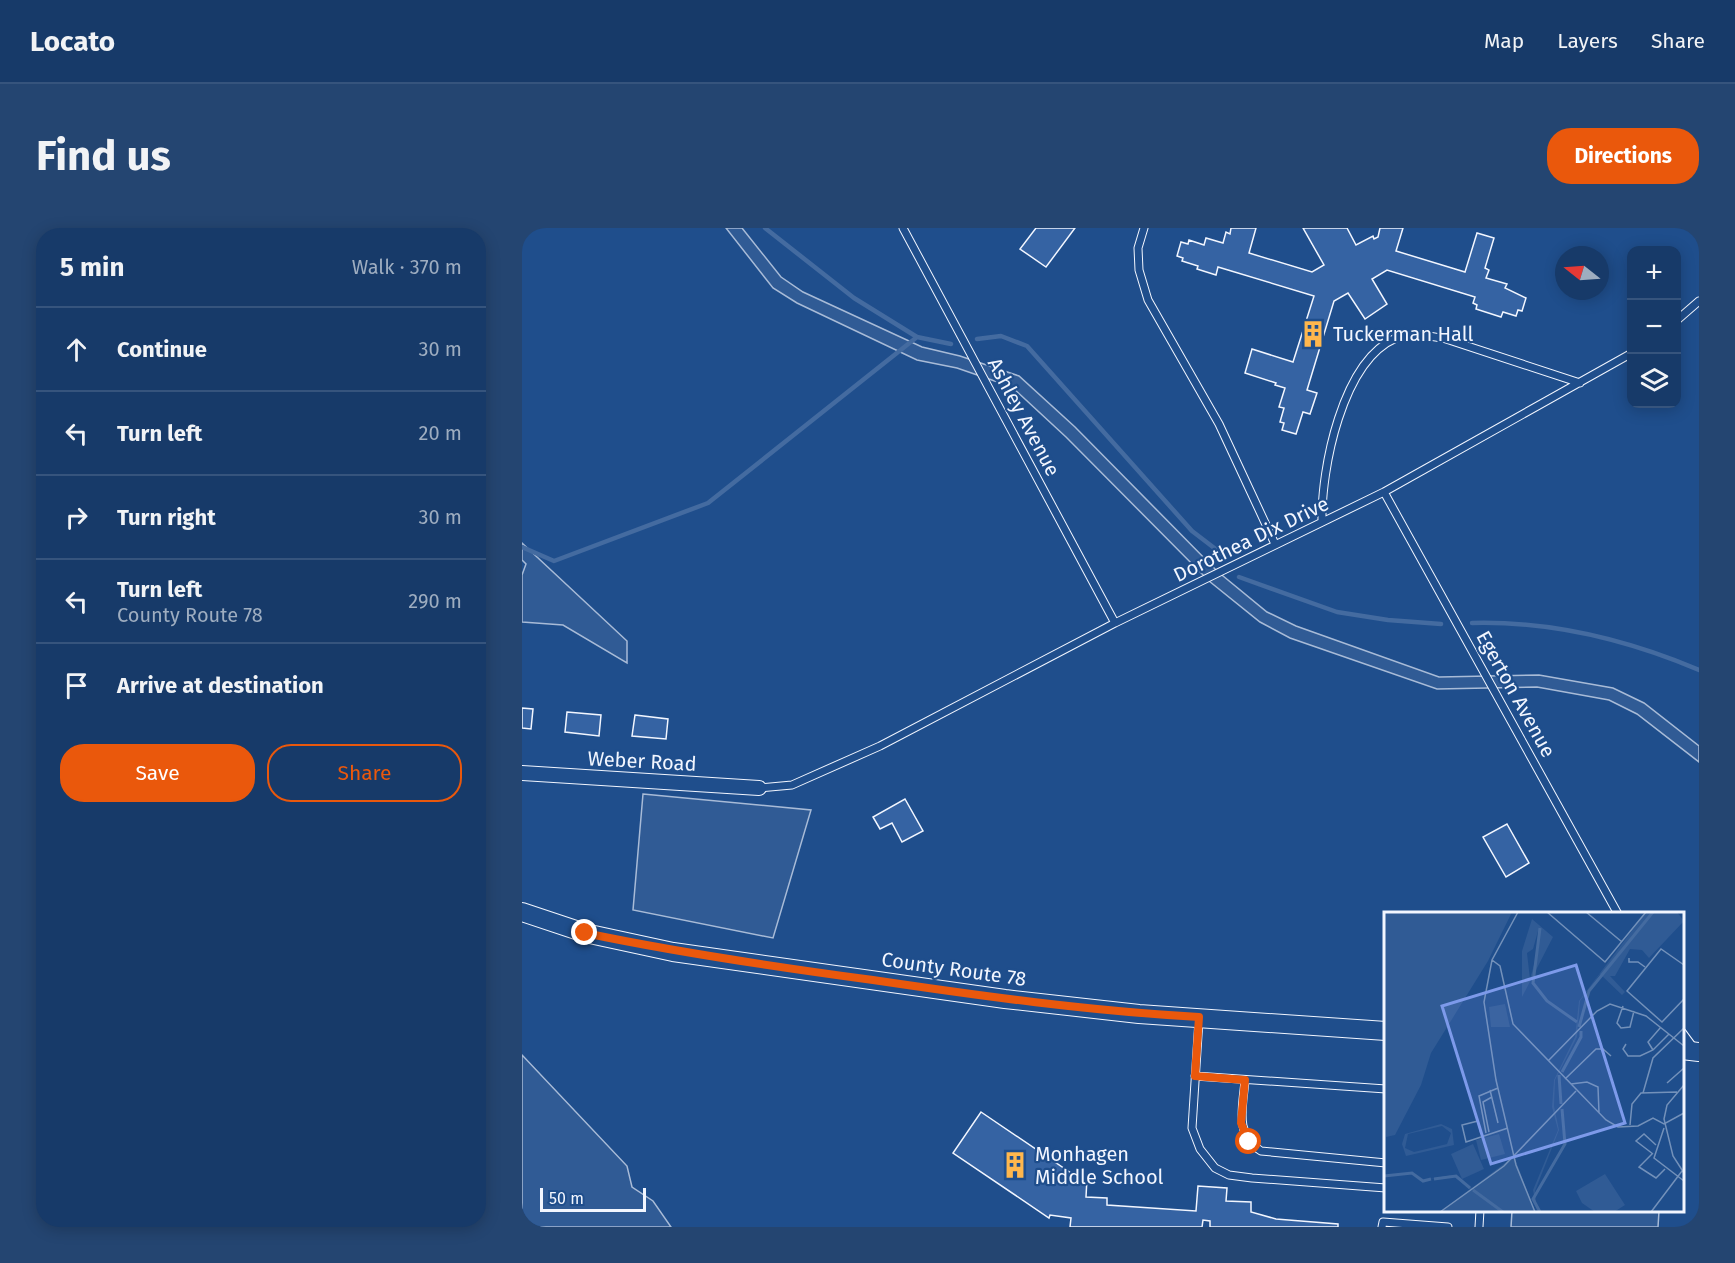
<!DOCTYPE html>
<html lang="en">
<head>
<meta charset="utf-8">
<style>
  :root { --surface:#173a69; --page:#244571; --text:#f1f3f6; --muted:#9eadc0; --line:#36547d; --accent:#ea580c }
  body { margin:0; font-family:"Fira Sans",sans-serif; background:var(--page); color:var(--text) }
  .controls { position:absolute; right:18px; top:18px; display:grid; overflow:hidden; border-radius:12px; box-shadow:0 3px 15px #0003 }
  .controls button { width:54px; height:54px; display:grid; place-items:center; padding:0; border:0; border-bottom:2px solid var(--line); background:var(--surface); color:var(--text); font:30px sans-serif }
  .compass { position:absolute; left:1033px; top:18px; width:54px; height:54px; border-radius:50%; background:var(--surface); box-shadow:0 3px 15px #0003; rotate:287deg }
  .scale { position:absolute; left:18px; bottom:15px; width:106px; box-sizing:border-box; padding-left:6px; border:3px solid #f2f6ff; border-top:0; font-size:16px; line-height:21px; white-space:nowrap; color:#f2f6ff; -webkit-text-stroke:4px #1f4e8c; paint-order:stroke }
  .stop { position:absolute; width:18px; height:18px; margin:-14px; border:4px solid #ea580c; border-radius:50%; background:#fff }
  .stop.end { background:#ea580c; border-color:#fff; box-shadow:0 2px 6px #0008 }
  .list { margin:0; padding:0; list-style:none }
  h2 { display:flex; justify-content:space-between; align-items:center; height:78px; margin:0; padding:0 24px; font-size:26px }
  h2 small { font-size:20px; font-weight:400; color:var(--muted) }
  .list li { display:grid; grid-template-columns:39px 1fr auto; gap:18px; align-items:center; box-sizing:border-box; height:84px; padding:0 24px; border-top:2px solid var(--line) }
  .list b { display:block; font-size:22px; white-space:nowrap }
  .list p { margin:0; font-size:20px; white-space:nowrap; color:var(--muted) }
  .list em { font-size:20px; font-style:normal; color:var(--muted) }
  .actions { display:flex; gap:12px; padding:18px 24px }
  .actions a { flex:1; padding:14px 0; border:2px solid var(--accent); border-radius:24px; text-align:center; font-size:21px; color:var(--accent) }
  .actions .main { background:var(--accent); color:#fff }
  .icon { flex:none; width:33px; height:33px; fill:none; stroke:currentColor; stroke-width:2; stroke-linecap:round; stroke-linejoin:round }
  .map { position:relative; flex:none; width:1177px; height:999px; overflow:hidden; border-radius:24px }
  header { display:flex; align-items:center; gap:36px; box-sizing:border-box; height:84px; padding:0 30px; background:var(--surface); border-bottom:2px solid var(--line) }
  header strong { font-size:28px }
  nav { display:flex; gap:33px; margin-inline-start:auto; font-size:21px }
  .intro { display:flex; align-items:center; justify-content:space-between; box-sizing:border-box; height:144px; padding:0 36px }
  h1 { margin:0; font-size:42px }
  .button { padding:15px 27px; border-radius:24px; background:var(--accent); color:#fff; font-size:21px; font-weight:700 }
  main { display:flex; gap:36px; padding:0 36px }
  aside { flex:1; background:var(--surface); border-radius:24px; box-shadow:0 3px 15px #0003 }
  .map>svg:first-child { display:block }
  .built { fill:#305b95; stroke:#a8bbd7; stroke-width:1.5 }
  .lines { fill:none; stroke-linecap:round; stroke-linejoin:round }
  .stream { stroke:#446ba0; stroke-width:4.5 }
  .building { fill:#3563a3; stroke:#f2f6ff; stroke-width:1.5 }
  .lane-casing { stroke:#f2f6ff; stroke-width:9 }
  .street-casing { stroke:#f2f6ff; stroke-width:16 }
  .secondary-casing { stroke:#f2f6ff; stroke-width:20 }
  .lane { stroke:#1f4e8c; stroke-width:7 }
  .street { stroke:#1f4e8c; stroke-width:14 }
  .secondary { stroke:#1f4e8c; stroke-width:18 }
  .route { stroke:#ea580c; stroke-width:8 }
  .labels { text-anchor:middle; stroke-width:4.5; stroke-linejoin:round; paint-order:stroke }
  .poi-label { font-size:20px; fill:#f2f6ff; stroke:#1f4e8c; text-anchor:start }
  .street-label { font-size:20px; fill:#f2f6ff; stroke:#1f4e8c }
  .inset-river { fill:none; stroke:#446ba0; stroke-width:3 }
  .inset-road { fill:none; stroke:#7391ba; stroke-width:1.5 }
  .view { fill:#7d9aea; fill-opacity:0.15; stroke:#7d9aea; stroke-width:3 }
  .inset-edge { fill:none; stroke:#f2f6ff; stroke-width:3 }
</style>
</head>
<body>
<header>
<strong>Locato</strong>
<nav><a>Map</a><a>Layers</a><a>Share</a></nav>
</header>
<div class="intro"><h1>Find us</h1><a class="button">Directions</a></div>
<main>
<aside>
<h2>5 min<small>Walk · 370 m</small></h2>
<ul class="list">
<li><svg class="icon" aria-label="ahead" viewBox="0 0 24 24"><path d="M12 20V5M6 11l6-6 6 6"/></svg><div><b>Continue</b></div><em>30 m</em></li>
<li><svg class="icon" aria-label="left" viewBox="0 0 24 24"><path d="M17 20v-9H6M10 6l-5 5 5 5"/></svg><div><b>Turn left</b></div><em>20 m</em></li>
<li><svg class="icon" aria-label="right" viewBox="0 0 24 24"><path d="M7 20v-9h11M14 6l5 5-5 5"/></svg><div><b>Turn right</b></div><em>30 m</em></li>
<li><svg class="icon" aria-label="left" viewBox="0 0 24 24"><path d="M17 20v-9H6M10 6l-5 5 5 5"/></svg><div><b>Turn left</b><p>County Route 78</p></div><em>290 m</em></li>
<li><svg class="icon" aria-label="arrive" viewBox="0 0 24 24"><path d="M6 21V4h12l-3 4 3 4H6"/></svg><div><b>Arrive at destination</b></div></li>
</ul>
<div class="actions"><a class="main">Save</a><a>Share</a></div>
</aside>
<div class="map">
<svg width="1177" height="999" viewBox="0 0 1177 999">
  <rect width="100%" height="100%" fill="#1f4e8c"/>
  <!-- built -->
  <path class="built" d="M204 0H220L259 49 281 64 400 119 438 128 497 148 553 199 695 343 745 384 774 398 917 449 1017 447 1091 460 1122 475 1177 518V534L1115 486 1087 472 1015 459 915 461 768 410 738 394 687 353 544 209 490 159 435 140 395 132 275 75 251 60Z
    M0 315 105 413V435L41 397 0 394V347L4 336 0 332Z
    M121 566 289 582 251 710 111 682Z
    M0 827 105 938 110 959 131 973 149 999H0Z
    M990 983H1137L1136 999H989Z"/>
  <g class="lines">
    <!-- stream -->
    <path class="stream" d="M243 0 332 70 395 109 429 116
      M455 111 479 108 505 118 670 303 704 329
      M0 319 32 333 186 275 395 109
      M717 349 815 384 866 392 919 396
      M950 395C1027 393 1106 412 1177 442"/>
  </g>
  <!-- building -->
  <path class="building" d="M514 0H553L524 39 498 21Z
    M709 0H734L727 25 790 44 802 37 781 0H825L834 17 851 8 852 11 856 9 858 0H881L874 23 943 44 955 5 972 10 963 40 967 42 964 50 985 56 983 60 1004 70 1000 83 996 82 994 88 981 84 979 89 954 81 955 77 951 75 953 69 865 42 850 51 865 76 843 91 826 65 812 73 785 162 795 165 788 186 781 184 774 206 760 202 762 195 758 194 762 180 757 179 763 160 753 157 754 155 723 145 730 121 771 134 792 68 696 39 694 47 675 41 676 38 660 33 661 30 655 28 659 14 666 16 667 12 682 17 684 10 701 15 704 4 708 6Z
    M0 480 11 481 9 501 0 500Z
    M45 484 79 487 77 508 43 504Z
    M113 487 146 491 144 511 110 508Z
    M383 571 401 603 380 614 370 595 358 601 351 589Z
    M985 596 1007 635 984 649 961 609Z
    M459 884 555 949 565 950 564 969 585 970V977L674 983 676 958 705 960 704 973 729 974V984L754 991 816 996V999H688V993L681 992 680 999H548L549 990 528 987 527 990 431 925Z"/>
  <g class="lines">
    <defs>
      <path id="lane" d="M381 0 593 395
        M622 0 616 20 617 42 626 72 697 196 753 316
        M1154 93 1177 73
        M862 264 1096 686
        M800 294C799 241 820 133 874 110 890 104 908 108 924 111L1058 155
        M237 560 270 557 358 518 593 395 862 264 1110 125
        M677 792 670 900 678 921 693 940 707 947 730 950 864 960
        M1160 804 1171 819
        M673 848 864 861
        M723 852C721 879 712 906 739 923L864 935
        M860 999 861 994 926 999
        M957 999 958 982"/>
      <path id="street" d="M0 545 237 560"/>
      <path id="secondary" d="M0 684 63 705 151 724 483 771 617 786 864 803
        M1160 822 1177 824"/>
    </defs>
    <!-- lane casing -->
    <use href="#lane" class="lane-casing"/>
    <!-- street casing -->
    <use href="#street" class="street-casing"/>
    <!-- secondary casing -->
    <use href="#secondary" class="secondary-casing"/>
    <!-- lane -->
    <use href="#lane" class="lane"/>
    <!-- street -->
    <use href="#street" class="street"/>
    <!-- secondary -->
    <use href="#secondary" class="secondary"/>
  </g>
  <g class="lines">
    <!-- route -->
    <path class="route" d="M63 705C158 725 254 739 351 752 459 768 568 783 677 789L673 848 723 852 719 895 727 914"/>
  </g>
  <!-- icons -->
  <defs>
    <symbol id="building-bare" viewBox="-9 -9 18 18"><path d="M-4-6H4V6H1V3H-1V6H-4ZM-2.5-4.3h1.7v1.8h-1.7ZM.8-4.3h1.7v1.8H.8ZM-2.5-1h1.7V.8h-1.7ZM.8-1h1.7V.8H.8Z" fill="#ffb74d" stroke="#1f4e8c" stroke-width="2.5" paint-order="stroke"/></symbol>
  </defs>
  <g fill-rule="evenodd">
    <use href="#building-bare" x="772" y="87" width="38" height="38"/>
    <use href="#building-bare" x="474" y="918" width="38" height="38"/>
  </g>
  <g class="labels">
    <!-- poi labels -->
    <g class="poi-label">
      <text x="811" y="113">Tuckerman Hall</text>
      <text x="513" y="933">Monhagen<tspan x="513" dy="23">Middle School</tspan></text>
    </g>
    <!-- street labels -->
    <g class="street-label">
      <text transform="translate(502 189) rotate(62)" y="7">Ashley Avenue</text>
      <text transform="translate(729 311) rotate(-26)" y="7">Dorothea Dix Drive</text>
      <text transform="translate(994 466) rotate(61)" y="7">Egerton Avenue</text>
      <text transform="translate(120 533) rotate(3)" y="7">Weber Road</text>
      <text transform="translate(432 741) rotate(8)" y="7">County Route 78</text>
    </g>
  </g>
  <!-- overview -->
  <g transform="translate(862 684)">
    <rect width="300" height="300" fill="#1f4e8c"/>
    <path d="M0 0H128L104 49 47 141 37 173 11 223 2 225ZM262 0H293L300 9 265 46 258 38 246 37 231 64H226L241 80 238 83 216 62 196 89 193 125 171 168 170 194 175 218 151 279 153 300 149 278 174 218 168 195 170 168 191 125 195 89ZM148 7 169 25 138 85V39ZM154 19 155 35 146 67 143 41 149 37ZM121 92 126 115H107L105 95ZM57 212 68 217 70 233 22 244 18 232 21 222ZM58 214 67 221 63 232 30 240 21 236 24 222ZM115 222 121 242 97 248 92 228ZM89 232 100 257 78 267 67 242ZM130 244 151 300H56L86 277 69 264 38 268 69 263 88 276ZM221 262 241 293 230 300H211L198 291 192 279Z" fill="#305b95" fill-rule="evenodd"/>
    <path class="inset-river" d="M156 16 149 71 163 89 193 110M195 115 205 79 269 0M178 160 197 125V119M175 163 177 192M0 264 28 261 39 269 47 267M50 267 72 264 86 276M89 278 119 300M156 300 149 287 181 232 178 197"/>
    <path class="inset-road" d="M134 0 108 48 100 90 112 168 132 253 151 300M163 0 221 50 262 0M202 0 238 30M245 46V50H254L261 55M108 48 116 54 129 112 222 208 234 215 254 214 269 206 280 212 300 201M300 53 277 37 243 79 278 110 300 87M239 94 233 111 237 116 246 115 250 99M242 132 239 137 244 144H256L269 138 285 122M269 138 264 130 277 115M164 149 213 99 226 92 262 104 300 134M181 167 212 137H219L227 144M283 171 300 156M187 172 203 170 214 175 215 201M300 173 283 193 280 207 289 244 300 261M106 178 114 211M259 181 269 146 300 116M246 213 248 192 257 181 293 180M280 216 270 246 300 269M105 220 99 190 108 185M102 221 95 184 114 176M97 222 94 209 78 213 82 230 124 216M268 242 255 255 272 266 281 257M269 242 252 229 260 222 272 233M56 300 120 254 192 179M267 300 298 259"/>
    <path class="view" d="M192 53 241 211 107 252 58 94Z"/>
    <rect width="300" height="300" class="inset-edge"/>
  </g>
</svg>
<div class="controls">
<button>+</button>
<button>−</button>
<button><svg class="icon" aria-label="layers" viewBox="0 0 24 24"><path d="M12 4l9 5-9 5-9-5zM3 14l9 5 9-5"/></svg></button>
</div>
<svg class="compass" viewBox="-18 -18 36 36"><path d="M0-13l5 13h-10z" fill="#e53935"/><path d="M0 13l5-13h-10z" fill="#9eadc0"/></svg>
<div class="scale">50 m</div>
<div class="stop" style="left:727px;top:914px"></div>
<div class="stop end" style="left:63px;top:705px"></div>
</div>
</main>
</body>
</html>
